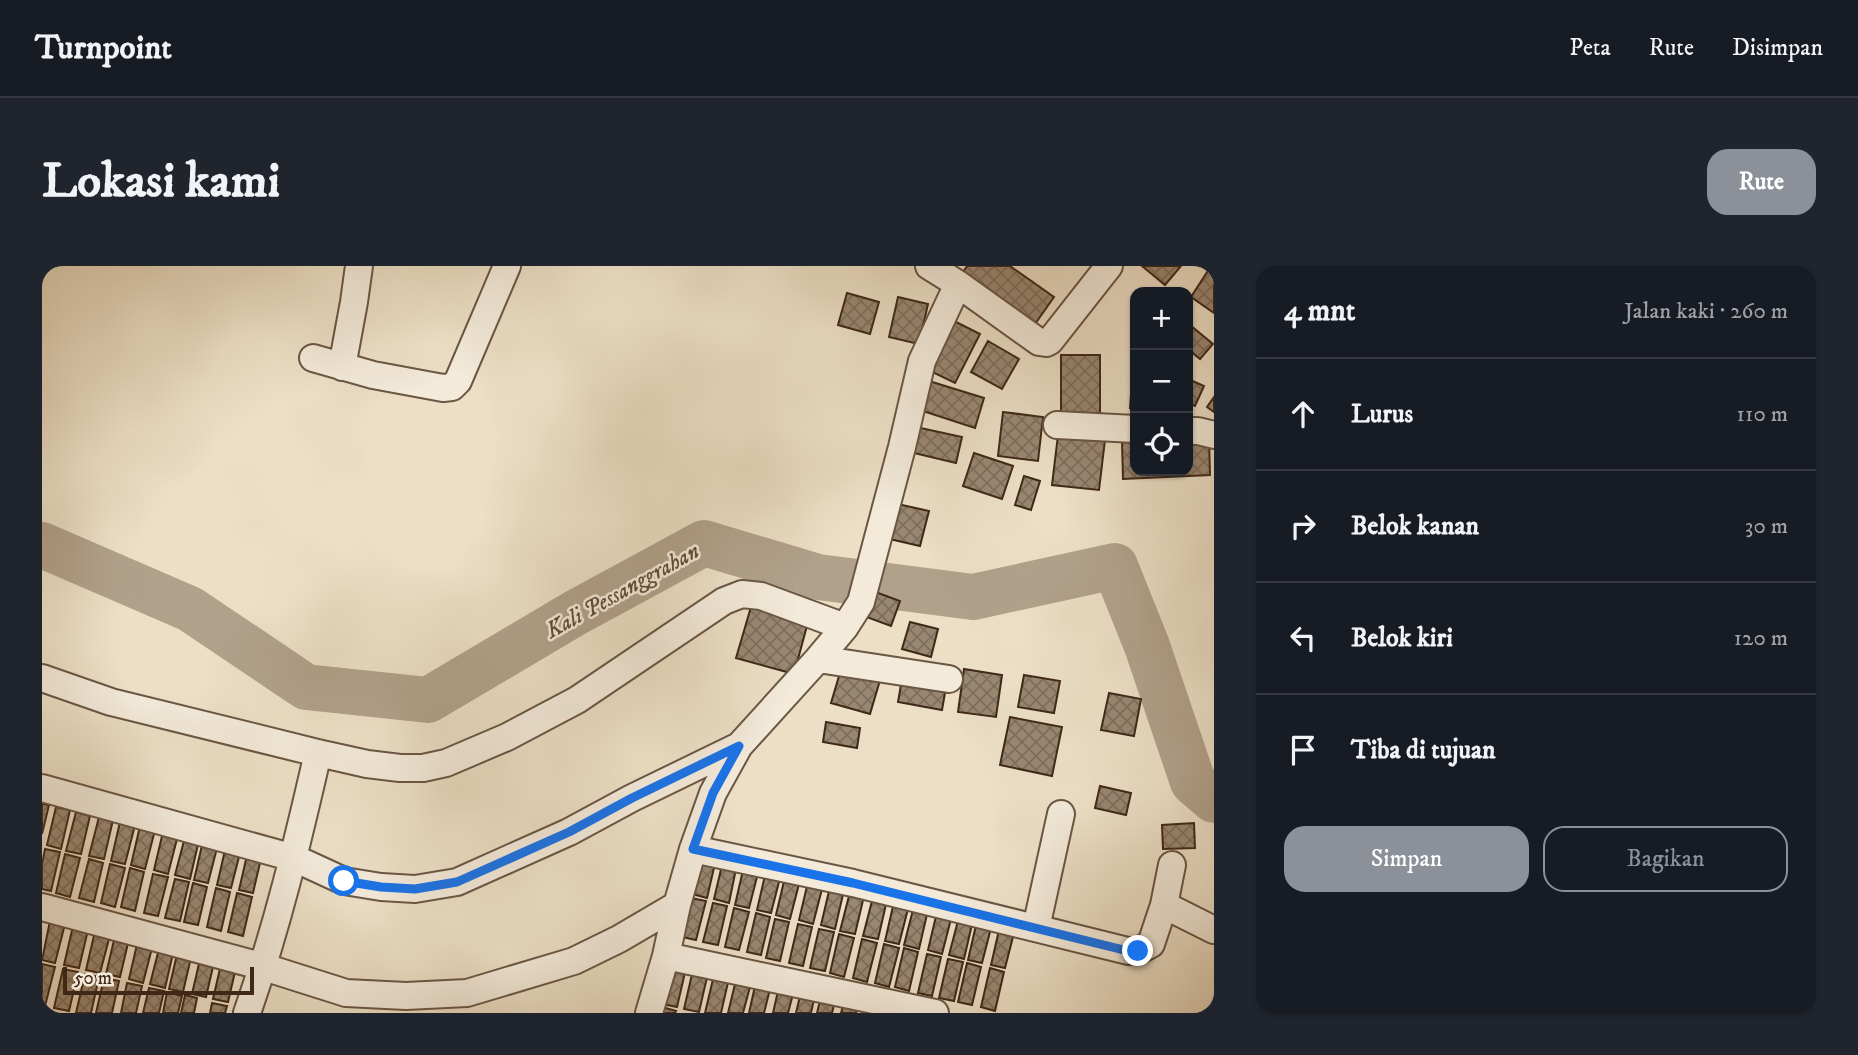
<!DOCTYPE html>
<html lang="id">
<head>
<meta charset="utf-8">
<style>
  :root { --surface:#171b24; --page:#20242c; --text:#f1f3f6; --muted:#9ea1a6; --line:#363941; --accent:#8c9099 }
  body { margin:0; font-family:"IM FELL DW Pica",serif; background:var(--page); color:var(--text) }
  .controls { position:absolute; right:21px; top:21px; display:grid; overflow:hidden; border-radius:14px; box-shadow:0 2px 5px #0004 }
  .controls button { width:63px; height:63px; display:grid; place-items:center; padding:0; border:0; border-bottom:2px solid var(--line); background:var(--surface); color:var(--text); font:35px sans-serif }
  .scale { position:absolute; left:21px; bottom:18px; width:191px; box-sizing:border-box; padding-left:7px; border:4px solid #3f2818; border-top:0; font-size:19px; line-height:24px; white-space:nowrap; color:#3f2818; -webkit-text-stroke:5px #f3eada; paint-order:stroke }
  .stop { position:absolute; width:21px; height:21px; margin:-16px; border:5px solid #1a73e8; border-radius:50%; background:#fff }
  .stop.end { background:#1a73e8; border-color:#fff; box-shadow:0 2px 7px #0008 }
  .list { margin:0; padding:0; list-style:none }
  h2 { display:flex; justify-content:space-between; align-items:center; height:91px; margin:0; padding:0 28px; font-size:30px }
  h2 small { font-size:23px; font-weight:400; color:var(--muted) }
  .list li { display:grid; grid-template-columns:46px 1fr auto; gap:21px; align-items:center; box-sizing:border-box; height:112px; padding:0 28px; border-top:2px solid var(--line) }
  .list b { display:block; font-size:26px; white-space:nowrap }
  .list em { font-size:23px; font-style:normal; color:var(--muted) }
  .actions { display:flex; gap:14px; padding:21px 28px }
  .actions a { flex:1; padding:16px 0; border:2px solid var(--accent); border-radius:21px; text-align:center; font-size:24px; color:var(--accent) }
  .actions .main { background:var(--accent); color:#fff }
  .icon { flex:none; width:38px; height:38px; fill:none; stroke:currentColor; stroke-width:2; stroke-linecap:round; stroke-linejoin:round }
  .map { position:relative; flex:none; width:1172px; height:747px; overflow:hidden; border-radius:21px }
  header { display:flex; align-items:center; gap:42px; box-sizing:border-box; height:98px; padding:0 35px; background:var(--surface); border-bottom:2px solid var(--line) }
  header strong { font-size:33px }
  nav { display:flex; gap:38px; margin-inline-start:auto; font-size:24px }
  .intro { display:flex; align-items:center; justify-content:space-between; box-sizing:border-box; height:168px; padding:0 42px }
  h1 { margin:0; font-size:49px }
  .button { padding:18px 32px; border-radius:21px; background:var(--accent); color:#fff; font-size:24px; font-weight:700 }
  main { display:flex; gap:42px; padding:0 42px }
  aside { flex:1; background:var(--surface); border-radius:21px; box-shadow:0 2px 5px #0004 }
  .map>svg:first-child { display:block }
  .lines { fill:none; stroke-linecap:round; stroke-linejoin:round }
  .river { stroke:#b1a18b; stroke-width:46 }
  .building { fill:url(#building-cross-hatch); stroke:#3f2818; stroke-width:2 }
  .street-casing { stroke:#6a5644; stroke-width:30 }
  .street { stroke:#f3eada; stroke-width:26 }
  .route { stroke:#1a73e8; stroke-width:9 }
  .labels { text-anchor:middle; stroke-width:5; stroke-linejoin:round; paint-order:stroke }
  .water-label { font-size:23px; font-style:italic; fill:#614c3a; stroke:#f3eada }
</style>
</head>
<body>
<header>
<strong>Turnpoint</strong>
<nav><a>Peta</a><a>Rute</a><a>Disimpan</a></nav>
</header>
<div class="intro"><h1>Lokasi kami</h1><a class="button">Rute</a></div>
<main>
<div class="map">
<svg width="1172" height="747" viewBox="0 0 1172 747">
  <defs>
    <pattern id="building-cross-hatch" width="8" height="8" patternUnits="userSpaceOnUse" patternTransform="scale(1.75)"><rect width="8" height="8" fill="#998772"/><path d="M0 0l8 8M0 8l8-8" fill="none" stroke="#7e6e5d"/></pattern>
  </defs>
  <rect width="100%" height="100%" fill="#ecdfc6"/>
  <filter id="stains"><feTurbulence type="fractalNoise" baseFrequency=".00286" numOctaves="4"/><feColorMatrix values="0 0 0 0 .2 0 0 0 0 .09 0 0 0 0 .02 0 0 0 .5 -.17"/></filter>
  <radialGradient id="worn" r=".72"><stop offset=".6" stop-color="#630" stop-opacity="0"/><stop offset="1" stop-color="#630" stop-opacity=".3"/></radialGradient>
  <g class="lines">
    <!-- river -->
    <path class="river" d="M0 279 148 343 264 421 386 434 533 347 662 277 776 311 931 331 1073 300 1105 380 1151 516 1172 534"/>
  </g>
  <!-- building -->
  <path class="building" d="M925 0H968L1012 31 988 65 916 14Z
    M1100 0H1139L1123 19Z
    M1169 0H1172V47L1149 31Z
    M805 27 837 36 828 68 796 59Z
    M856 31 886 38 877 78 847 71Z
    M904 51 938 68 913 117 880 101Z
    M1148 59 1171 78 1158 93 1146 83V62Z
    M946 75 977 93 960 123 929 106Z
    M1019 89H1058V155H1019Z
    M1091 98H1093V142H1088Z
    M1146 113 1162 120 1153 140 1146 137Z
    M887 115 942 132 933 162 878 144Z
    M1172 131V146L1165 141Z
    M961 146 1001 151 996 195 956 190Z
    M874 161 920 171 914 197 868 186Z
    M1016 169 1063 174 1057 224 1010 219Z
    M1167 171 1168 209 1081 213 1080 176 1093 175V205H1146V172Z
    M932 187 971 200 960 233 921 220Z
    M982 210 998 215 989 244 973 239Z
    M851 237 887 245 878 280 843 272Z
    M828 324 858 335 849 360 819 349Z
    M709 341 766 356 752 408 694 392Z
    M868 356 896 363 889 391 860 383Z
    M800 400 839 411 828 448 789 437Z
    M922 403 960 409 954 451 916 446Z
    M982 409 1018 415 1012 447 976 441Z
    M860 413 904 421 900 444 856 436Z
    M1067 427 1099 433 1092 470 1059 464Z
    M968 451 1020 461 1010 510 958 499Z
    M784 456 818 462 815 482 781 476Z
    M1058 520 1089 527 1084 549 1053 542Z
    M0 538 7 539 0 568Z
    M14 541 28 544 19 583 5 579Z
    M34 546 48 550 39 588 24 585Z
    M57 551 71 554 62 593 47 590Z
    M78 556 93 559 83 598 69 595Z
    M1152 557 1153 582 1121 583 1120 559Z
    M98 560 113 564 103 603 89 599Z
    M121 566 136 569 126 608 112 604Z
    M143 571 157 574 148 613 133 609Z
    M161 575 176 578 166 617 152 614Z
    M184 580 199 583 189 622 175 619Z
    M3 583 18 586 9 625 0 623V598Z
    M206 585 220 588 211 627 197 624Z
    M23 588 38 592 28 631 14 627Z
    M659 590 674 593 665 632 650 628Z
    M47 593 61 597 52 636 37 632Z
    M681 595 695 598 687 637 672 633Z
    M68 598 83 602 73 641 59 637Z
    M702 600 717 603 707 642 693 639Z
    M88 602 102 606 93 645 79 641Z
    M724 605 739 608 729 647 715 644Z
    M111 608 126 611 116 650 102 647Z
    M743 611 758 614 748 653 734 649Z
    M133 613 147 616 138 655 123 652Z
    M766 616 781 619 771 658 757 654Z
    M151 617 165 621 156 659 142 656Z
    M788 621 802 624 793 663 779 659Z
    M174 622 188 626 179 665 165 661Z
    M808 626 822 630 813 668 798 665Z
    M195 627 210 631 201 670 186 666Z
    M831 631 845 634 836 673 821 670Z
    M649 632 664 635 654 674 640 671Z
    M852 636 867 639 857 678 843 675Z
    M671 637 685 640 676 679 661 676Z
    M872 640 886 644 877 683 862 679Z
    M692 642 707 646 697 684 683 681Z
    M895 646 910 649 900 688 886 684Z
    M714 647 728 651 719 689 705 686Z
    M917 651 931 654 922 693 907 689Z
    M733 653 747 656 738 695 724 692Z
    M8 655 23 658 13 697 0 694Z
    M935 655 950 658 940 697 926 694Z
    M756 658 770 661 761 700 747 697Z
    M31 660 46 664 37 702 22 699Z
    M958 660 973 663 963 702 949 699Z
    M777 663 792 666 783 705 768 702Z
    M53 665 68 669 58 707 44 704Z
    M797 668 812 672 802 711 788 707Z
    M73 670 87 673 78 711 64 708Z
    M820 673 835 677 825 716 811 712Z
    M96 674 111 678 101 717 87 713Z
    M842 678 857 682 847 721 833 717Z
    M118 679 132 683 123 722 108 718Z
    M862 682 876 686 867 725 853 721Z
    M136 684 150 687 141 726 127 723Z
    M885 688 899 691 890 730 876 727Z
    M159 689 173 692 164 731 150 728Z
    M906 693 921 696 912 735 897 732Z
    M180 694 195 697 186 736 171 733Z
    M925 697 939 701 930 739 916 736Z
    M0 698 13 701 3 740 0 739Z
    M630 699 644 702 635 741 620 738Z
    M948 702 962 706 953 745 939 741Z
    M21 703 36 706 27 745 12 742Z
    M651 704 666 707 657 746 642 743Z
    M43 708 57 711 49 747H34Z
    M672 709 687 712 679 747H663Z
    M62 712 77 715 70 747H54Z
    M694 714 709 717 701 747H686Z
    M85 717 100 720 94 747H79Z
    M713 720 728 723 722 747H707Z
    M107 722 122 725 117 747H101Z
    M736 725 751 728 746 747H731Z
    M125 726 140 730 136 747H121Z
    M143 729 155 732 152 747H139Z
    M758 730 772 733 769 747H754Z
    M778 735 792 739 790 747H775Z
    M170 737 185 740 183 747H168Z
    M801 740 815 744 814 747H799Z
    M620 741 634 745 633 747H618Z"/>
  <g class="lines">
    <defs>
      <path id="street" d="M887 0 916 18 997 76 1004 77 1008 75 1067 0
        M271 92 331 109 401 122 410 121 416 115 465 0
        M300 101 312 36 317 0
        M1015 159 1093 163
        M1146 165H1156L1172 169
        M776 393 907 413
        M0 412 69 436 276 487 325 498 358 502H381L404 497 465 471 535 434 682 335 700 328 719 330 803 361
        M0 522 252 592 302 615 339 621 373 623 415 616 527 566 590 532 697 480 776 393 803 361 819 336 860 181 880 95 916 18
        M651 583 811 617 1086 685H1096L1109 678 1122 639 1130 599
        M1122 639 1172 664
        M0 641 222 701 304 727 364 730 425 727 532 695 577 673 635 639
        M994 662 1019 548
        M624 690 893 747
        M205 747C235 662 256 574 276 487
        M607 747 624 690 635 639 651 583 671 527 697 480"/>
    </defs>
    <!-- street casing -->
    <use href="#street" class="street-casing"/>
    <!-- street -->
    <use href="#street" class="street"/>
  </g>
  <g class="lines">
    <!-- route -->
    <path class="route" d="M302 615 339 621 373 623 415 616 527 566 590 532 697 480 671 527 651 583 811 617 1086 685H1096"/>
  </g>
  <g class="labels">
    <!-- water labels -->
    <g class="water-label">
      <text transform="translate(580 324) rotate(-29)" y="8">Kali Pessanggrahan</text>
    </g>
  </g>
  <rect width="100%" height="100%" filter="url(#stains)"/>
  <rect width="100%" height="100%" fill="url(#worn)"/>
</svg>
<div class="controls">
<button>+</button>
<button>−</button>
<button><svg class="icon" aria-label="locate" viewBox="0 0 24 24"><circle cx="12" cy="12" r="6"/><path d="M12 2v4M12 18v4M2 12h4M18 12h4"/></svg></button>
</div>
<div class="scale">50 m</div>
<div class="stop" style="left:302px;top:615px"></div>
<div class="stop end" style="left:1096px;top:685px"></div>
</div>
<aside>
<h2>4 mnt<small>Jalan kaki · 260 m</small></h2>
<ul class="list">
<li><svg class="icon" aria-label="ahead" viewBox="0 0 24 24"><path d="M12 20V5M6 11l6-6 6 6"/></svg><div><b>Lurus</b></div><em>110 m</em></li>
<li><svg class="icon" aria-label="right" viewBox="0 0 24 24"><path d="M7 20v-9h11M14 6l5 5-5 5"/></svg><div><b>Belok kanan</b></div><em>30 m</em></li>
<li><svg class="icon" aria-label="left" viewBox="0 0 24 24"><path d="M17 20v-9H6M10 6l-5 5 5 5"/></svg><div><b>Belok kiri</b></div><em>120 m</em></li>
<li><svg class="icon" aria-label="arrive" viewBox="0 0 24 24"><path d="M6 21V4h12l-3 4 3 4H6"/></svg><div><b>Tiba di tujuan</b></div></li>
</ul>
<div class="actions"><a class="main">Simpan</a><a>Bagikan</a></div>
</aside>
</main>
</body>
</html>
